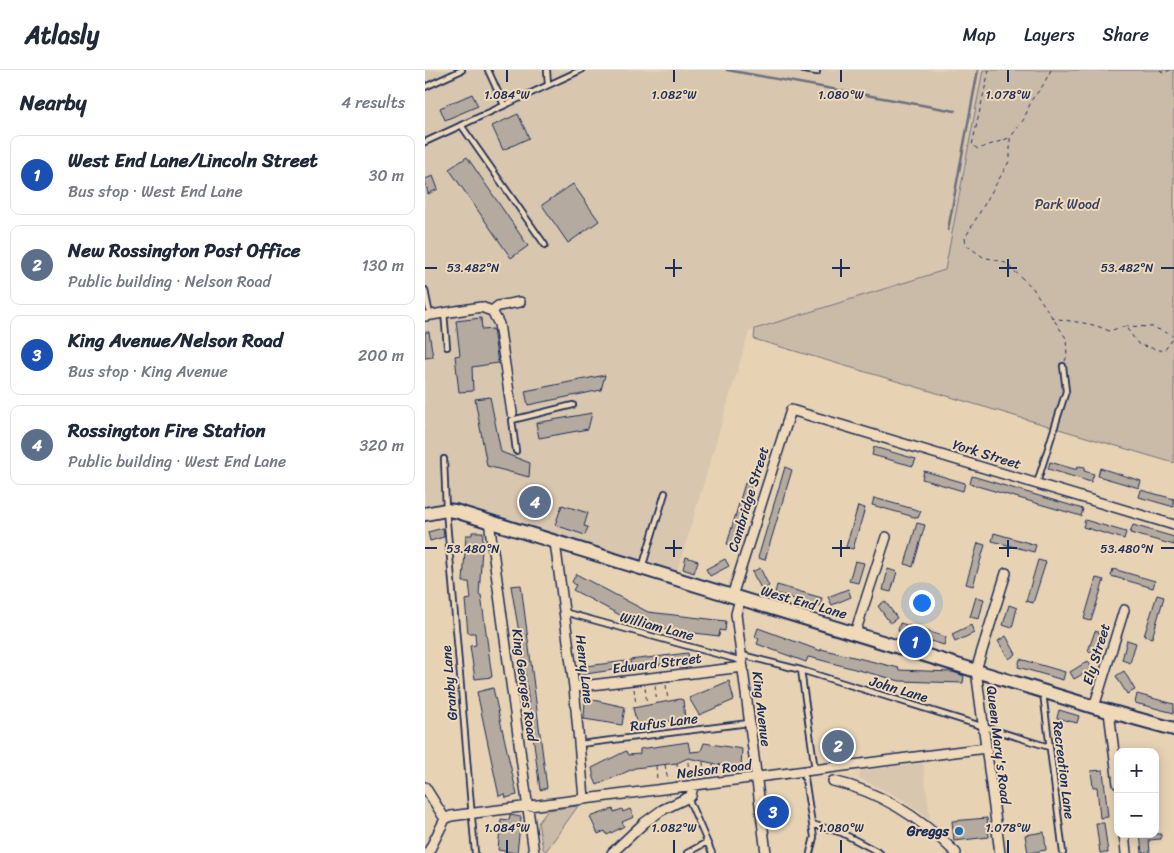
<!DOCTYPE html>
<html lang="en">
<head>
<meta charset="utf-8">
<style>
  :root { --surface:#fff; --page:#f2f2f3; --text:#1f2937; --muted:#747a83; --line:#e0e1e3; --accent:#1f6fb2 }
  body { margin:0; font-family:Sriracha,sans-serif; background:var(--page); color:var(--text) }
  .controls { position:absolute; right:15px; bottom:15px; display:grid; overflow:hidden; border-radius:10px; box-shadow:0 2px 12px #0003 }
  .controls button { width:45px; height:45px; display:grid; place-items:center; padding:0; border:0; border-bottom:1px solid var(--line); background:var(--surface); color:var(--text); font:25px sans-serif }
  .you { position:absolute; left:496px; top:532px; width:18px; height:18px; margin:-12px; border:4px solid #fff; border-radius:50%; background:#1a73e8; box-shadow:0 0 0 8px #1a73e833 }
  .badge { display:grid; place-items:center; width:32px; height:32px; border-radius:50%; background:var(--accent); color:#fff; font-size:16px; font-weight:700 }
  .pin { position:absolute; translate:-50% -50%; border:2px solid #fff; box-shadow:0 1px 5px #0006 }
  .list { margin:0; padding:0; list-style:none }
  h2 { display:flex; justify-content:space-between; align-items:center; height:65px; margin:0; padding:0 20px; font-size:21px }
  h2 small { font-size:16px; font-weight:400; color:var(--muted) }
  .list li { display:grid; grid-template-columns:32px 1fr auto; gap:15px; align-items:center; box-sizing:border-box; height:80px; margin:0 10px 10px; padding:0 10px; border:1px solid var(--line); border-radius:10px }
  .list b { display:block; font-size:19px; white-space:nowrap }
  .list p { margin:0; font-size:16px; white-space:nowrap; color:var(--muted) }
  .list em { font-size:16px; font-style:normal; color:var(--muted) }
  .map { position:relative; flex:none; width:749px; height:783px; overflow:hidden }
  header { display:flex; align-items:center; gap:30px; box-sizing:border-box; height:70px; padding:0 25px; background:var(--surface); border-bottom:1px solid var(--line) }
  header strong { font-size:24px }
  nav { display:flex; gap:28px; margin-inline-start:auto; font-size:18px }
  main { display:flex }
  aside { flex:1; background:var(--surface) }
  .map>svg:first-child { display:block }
  .built { fill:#d8c6ae }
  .green { fill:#cabaa8; stroke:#727483 }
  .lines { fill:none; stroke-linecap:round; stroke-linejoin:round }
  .stream { stroke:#6b6f80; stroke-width:2.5 }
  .building { fill:#b4aa9f; stroke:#1b2f5e }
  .lane-casing { stroke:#1b2f5e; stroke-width:8 }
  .street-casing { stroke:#1b2f5e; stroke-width:12 }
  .secondary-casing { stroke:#1b2f5e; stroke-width:16 }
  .path { stroke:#1b2f5e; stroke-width:1; stroke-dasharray:4 4; stroke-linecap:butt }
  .lane { stroke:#f0d9b8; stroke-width:4.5 }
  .street { stroke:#f0d9b8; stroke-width:9 }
  .secondary { stroke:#f0d9b8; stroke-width:12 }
  .ticks { fill:none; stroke:#1b2f5e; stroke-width:2 }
  .poi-dot { fill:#1f6fb2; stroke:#f0d9b8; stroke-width:2 }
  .labels { text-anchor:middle; stroke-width:4; stroke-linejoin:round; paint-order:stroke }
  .park-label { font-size:14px; fill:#354469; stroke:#f0d9b8 }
  .street-label { font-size:14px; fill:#1b2f5e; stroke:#f0d9b8 }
  .poi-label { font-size:14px; font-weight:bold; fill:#1b2f5e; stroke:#f0d9b8; text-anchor:end }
  .ticks-label { font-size:12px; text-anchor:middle; fill:#1b2f5e; stroke:#f0d9b8; stroke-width:4; stroke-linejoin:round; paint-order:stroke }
</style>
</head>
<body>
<header>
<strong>Atlasly</strong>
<nav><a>Map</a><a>Layers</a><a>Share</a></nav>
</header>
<main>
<aside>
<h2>Nearby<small>4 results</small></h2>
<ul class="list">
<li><span class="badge" style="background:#1a4fb4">1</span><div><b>West End Lane/Lincoln Street</b><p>Bus stop · West End Lane</p></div><em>30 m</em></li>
<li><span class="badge" style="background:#5c6f8a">2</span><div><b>New Rossington Post Office</b><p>Public building · Nelson Road</p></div><em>130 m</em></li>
<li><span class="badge" style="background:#1a4fb4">3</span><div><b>King Avenue/Nelson Road</b><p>Bus stop · King Avenue</p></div><em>200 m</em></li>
<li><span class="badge" style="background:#5c6f8a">4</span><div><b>Rossington Fire Station</b><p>Public building · West End Lane</p></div><em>320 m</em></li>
</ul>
</aside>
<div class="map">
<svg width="749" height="783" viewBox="0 0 749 783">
  <rect width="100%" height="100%" fill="#e7d2b4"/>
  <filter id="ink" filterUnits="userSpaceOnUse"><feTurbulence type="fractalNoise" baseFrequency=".02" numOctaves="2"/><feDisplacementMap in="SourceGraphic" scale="10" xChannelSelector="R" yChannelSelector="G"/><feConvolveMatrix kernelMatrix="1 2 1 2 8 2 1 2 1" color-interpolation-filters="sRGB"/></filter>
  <g filter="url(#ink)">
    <!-- built -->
    <path class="built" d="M0 0H558L520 200 324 262 252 502 18 444 0 449Z
      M498 693 505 749 477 729 434 708 436 701Z"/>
    <!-- green -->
    <path class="green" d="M558 0H749V393L329 269 330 259 520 200Z
      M153 736 121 781 118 779 113 753 123 740Z"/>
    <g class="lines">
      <!-- stream -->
      <path class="stream" d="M302 0 530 41
        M523 160 553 0"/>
    </g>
    <!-- building -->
    <path class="building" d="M47 24 53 36 20 50 15 38Z
      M93 44 104 68 78 80 67 56Z
      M42 87 103 176 86 188 24 99Z
      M8 106 13 119 3 124 0 109Z
      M148 114 174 151 143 173 117 135Z
      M56 248 57 260 68 259 73 293 47 297 48 321 34 322 30 286 35 285 31 251Z
      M0 262H4L8 287 0 288Z
      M180 305 176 320 103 335 100 321Z
      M65 327 76 382 105 393 104 407 62 396 50 329Z
      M167 343 163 359 114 368 111 353Z
      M449 377 491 389 488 396 447 385Z
      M625 392 649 399H652L653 396 660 397 659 401 669 404 666 412 623 399Z
      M360 397 367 400 340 490 333 488Z
      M675 398 716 411 714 418 673 406Z
      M499 401 540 413 538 421 497 409Z
      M547 406 658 439 656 446 545 414Z
      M320 413 327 415 309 476 302 474Z
      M716 420 749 429V437L714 427Z
      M111 423 123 429 119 444 97 436 101 425 110 427Z
      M449 428 496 441 493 448 447 435Z
      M137 435 163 443 159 456 163 457 160 465 130 455Z
      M433 436 440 438 428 479 421 477Z
      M660 450 701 462 699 469 658 457Z
      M492 453 500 455 488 497 480 494Z
      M708 455 749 467V475L705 463Z
      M18 458 19 467 5 471 3 462Z
      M47 462H58L54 525H56L67 607 50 609 45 576 51 575 50 563H43L40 530 46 529 44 512H38L41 465H47Z
      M569 463 611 475 609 482 567 471Z
      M553 473 560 475 548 516 541 514Z
      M261 487 273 491 269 503 258 499Z
      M300 489 304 496 285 506 281 499Z
      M613 490 621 492 608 533 601 531Z
      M430 491 439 493 433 513 424 511Z
      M335 498 344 516 337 520 327 502Z
      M463 499 472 502 466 522 458 520Z
      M688 499 730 511 728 518 686 506Z
      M151 504 223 542 301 551 300 561 295 560 294 566 227 558V552L211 547 208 552 148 520 151 515 147 512Z
      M671 508 679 510 666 551 659 549Z
      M96 515 122 718 115 720 97 580 86 516Z
      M352 515 397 528 395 537 350 523Z
      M423 519 426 527 407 535 403 527Z
      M732 525 739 527 727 568 719 566Z
      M551 527 559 529 554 549 545 547Z
      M460 531 472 548 465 553 453 536Z
      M584 535 592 538 587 558 578 555Z
      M475 553 521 567 519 575 473 561Z
      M546 555 549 563 530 572 527 564Z
      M333 558 396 581V579L404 581 474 598 473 600 528 602 539 606 538 613 475 611 388 588 383 587 381 592 332 574 334 569 330 567Z
      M670 561 678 564 672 584 663 581Z
      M581 566 591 584 584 589 573 571Z
      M702 570 711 573 705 593 697 590Z
      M263 583 264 591 206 598 205 590Z
      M595 589 640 602 638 610 593 597Z
      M202 591 201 598 154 605 153 597Z
      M663 591 667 599 649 609 645 602Z
      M699 601 710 620 702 624 691 606Z
      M304 611 309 630 274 645 264 628Z
      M68 618 92 725 81 728 80 724 74 726 52 622Z
      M712 624 749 634V643L710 633Z
      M164 629 200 637 197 655 159 649 160 630Z
      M255 629 258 630 260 649 212 655 208 638Z
      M634 640 654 646 652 653 632 648Z
      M263 672 265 682 276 681 279 673 317 679 316 699 263 688 252 693 210 698 172 715 169 708 167 698 201 681 203 685 215 684V679Z
      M678 700 683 747 675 748 672 717H668L666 701Z
      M188 739 189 742 197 739 198 742 205 739 209 747 197 752 199 756 194 759 182 765 180 761 173 764 165 747Z
      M85 745 96 747 92 783 73 780 76 749 84 750Z
      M562 748 564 767 529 771 527 751Z
      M671 753H679L683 783H675Z
      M619 762 621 780 603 783 600 765Z
      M715 764H736V769L724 770 725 783H717Z"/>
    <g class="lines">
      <defs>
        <path id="lane" d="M63 0 79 35
          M122 0 123 15
          M379 0 392 2 391 0
          M0 17 37 0
          M36 55 120 175
          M0 72 156 0
          M0 220 5 245
          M19 242 22 277
          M91 381 87 350 148 335
          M19 389 21 440 50 783
          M612 413 641 321 638 296
          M217 498 240 423
          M139 542 317 591
          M317 585 376 600 624 677
          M376 600 390 700
          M618 623 638 783
          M155 674 324 653
          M379 702 389 767 385 783
          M263 728 287 783
          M387 754 417 763 455 783
          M262 783 282 772"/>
        <path id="street" d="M67 241 73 236 95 232
          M0 246 56 237 67 241 74 254 87 343
          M64 451 109 783
          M130 472 149 617 159 728
          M307 526 366 340 749 455
          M315 529 311 544 341 783
          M430 563 461 467
          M149 617 318 597
          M669 637 699 540
          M684 642 693 714
          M408 711C456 722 496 748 531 783
          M0 717 20 749 3 783
          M20 749 26 746 561 678
          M699 764 701 783
          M187 783 219 753 237 740 266 726 268 715
          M575 783 551 600 581 503"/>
        <path id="secondary" d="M0 444 21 440 30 441 669 637 749 659"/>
      </defs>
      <!-- lane casing -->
      <use href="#lane" class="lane-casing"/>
      <!-- street casing -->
      <use href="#street" class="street-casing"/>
      <!-- secondary casing -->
      <use href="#secondary" class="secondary-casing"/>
      <!-- path -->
      <path class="path" d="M564 0 547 75 553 79 584 68
        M626 0 617 17 607 29 599 49 585 68V90L540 168 541 175 558 187 579 192 607 217 641 268 642 286 640 291
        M735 0 739 3 745 0
        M626 247C646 253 665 251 684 261L700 256 714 275 739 281 749 267
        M700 256 728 257 748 266
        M236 594H242V596
        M214 597 225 595
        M241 615 243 631
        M230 616 232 633
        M220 618 222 634
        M209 619 211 635
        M263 692 264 708
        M278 692 279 704
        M252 693 253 707
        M288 694 289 703
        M240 695 243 711
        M231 696 232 710
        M298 696 300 702"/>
      <!-- lane -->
      <use href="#lane" class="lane"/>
      <!-- street -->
      <use href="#street" class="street"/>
      <!-- secondary -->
      <use href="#secondary" class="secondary"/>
    </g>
  </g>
  <!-- ticks -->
  <path class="ticks" d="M82 0V12M249 0V12M416 0V12M583 0V12M249 189V207M416 189V207M583 189V207M0 198H12M240 198H257M407 198H425M574 198H592M736 198H749M249 470V487M416 470V487M583 470V487M0 478H12M240 478H257M407 478H425M574 478H592M736 478H749M82 770V783M249 770V783M416 770V783M583 770V783"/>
  <!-- markers -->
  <circle class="poi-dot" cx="534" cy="761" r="5"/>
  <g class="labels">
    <!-- park labels -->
    <g class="park-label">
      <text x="642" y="139">Park Wood</text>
    </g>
    <!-- street labels -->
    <g class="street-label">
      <text transform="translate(562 384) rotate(17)" y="5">York Street</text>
      <text transform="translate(323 429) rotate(-73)" y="5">Cambridge Street</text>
      <text transform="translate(379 532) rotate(16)" y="5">West End Lane</text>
      <text transform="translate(232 556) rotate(15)" y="5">William Lane</text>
      <text transform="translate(671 584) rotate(-73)" y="5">Ely Street</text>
      <text transform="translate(232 593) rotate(-7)" y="5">Edward Street</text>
      <text transform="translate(160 599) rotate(83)" y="5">Henry Lane</text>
      <text transform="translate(24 613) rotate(-95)" y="5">Granby Lane</text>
      <text transform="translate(100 615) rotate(82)" y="5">King Georges Road</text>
      <text transform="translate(474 619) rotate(17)" y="5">John Lane</text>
      <text transform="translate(337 639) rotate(83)" y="5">King Avenue</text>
      <text transform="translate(239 652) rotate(-7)" y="5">Rufus Lane</text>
      <text transform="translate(574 675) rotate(83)" y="5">Queen Mary's Road</text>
      <text transform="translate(289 699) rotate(-7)" y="5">Nelson Road</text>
      <text transform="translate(639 700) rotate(83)" y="5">Recreation Lane</text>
    </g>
    <!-- poi labels -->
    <g class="poi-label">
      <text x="524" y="766">Greggs</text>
    </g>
  </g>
  <g class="ticks-label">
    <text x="82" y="29">1.084°W</text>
    <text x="249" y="29">1.082°W</text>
    <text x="416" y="29">1.080°W</text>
    <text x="583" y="29">1.078°W</text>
    <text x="48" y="202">53.482°N</text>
    <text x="702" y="202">53.482°N</text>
    <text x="48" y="483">53.480°N</text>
    <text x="702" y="483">53.480°N</text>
    <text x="82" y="762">1.084°W</text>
    <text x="249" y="762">1.082°W</text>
    <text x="416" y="762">1.080°W</text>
    <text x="583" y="762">1.078°W</text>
  </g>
</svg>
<div class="controls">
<button>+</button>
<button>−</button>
</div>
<div class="you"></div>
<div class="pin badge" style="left:490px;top:572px;background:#1a4fb4">1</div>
<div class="pin badge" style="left:413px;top:676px;background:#5c6f8a">2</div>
<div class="pin badge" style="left:348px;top:742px;background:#1a4fb4">3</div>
<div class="pin badge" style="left:110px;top:432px;background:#5c6f8a">4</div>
</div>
</main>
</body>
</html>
